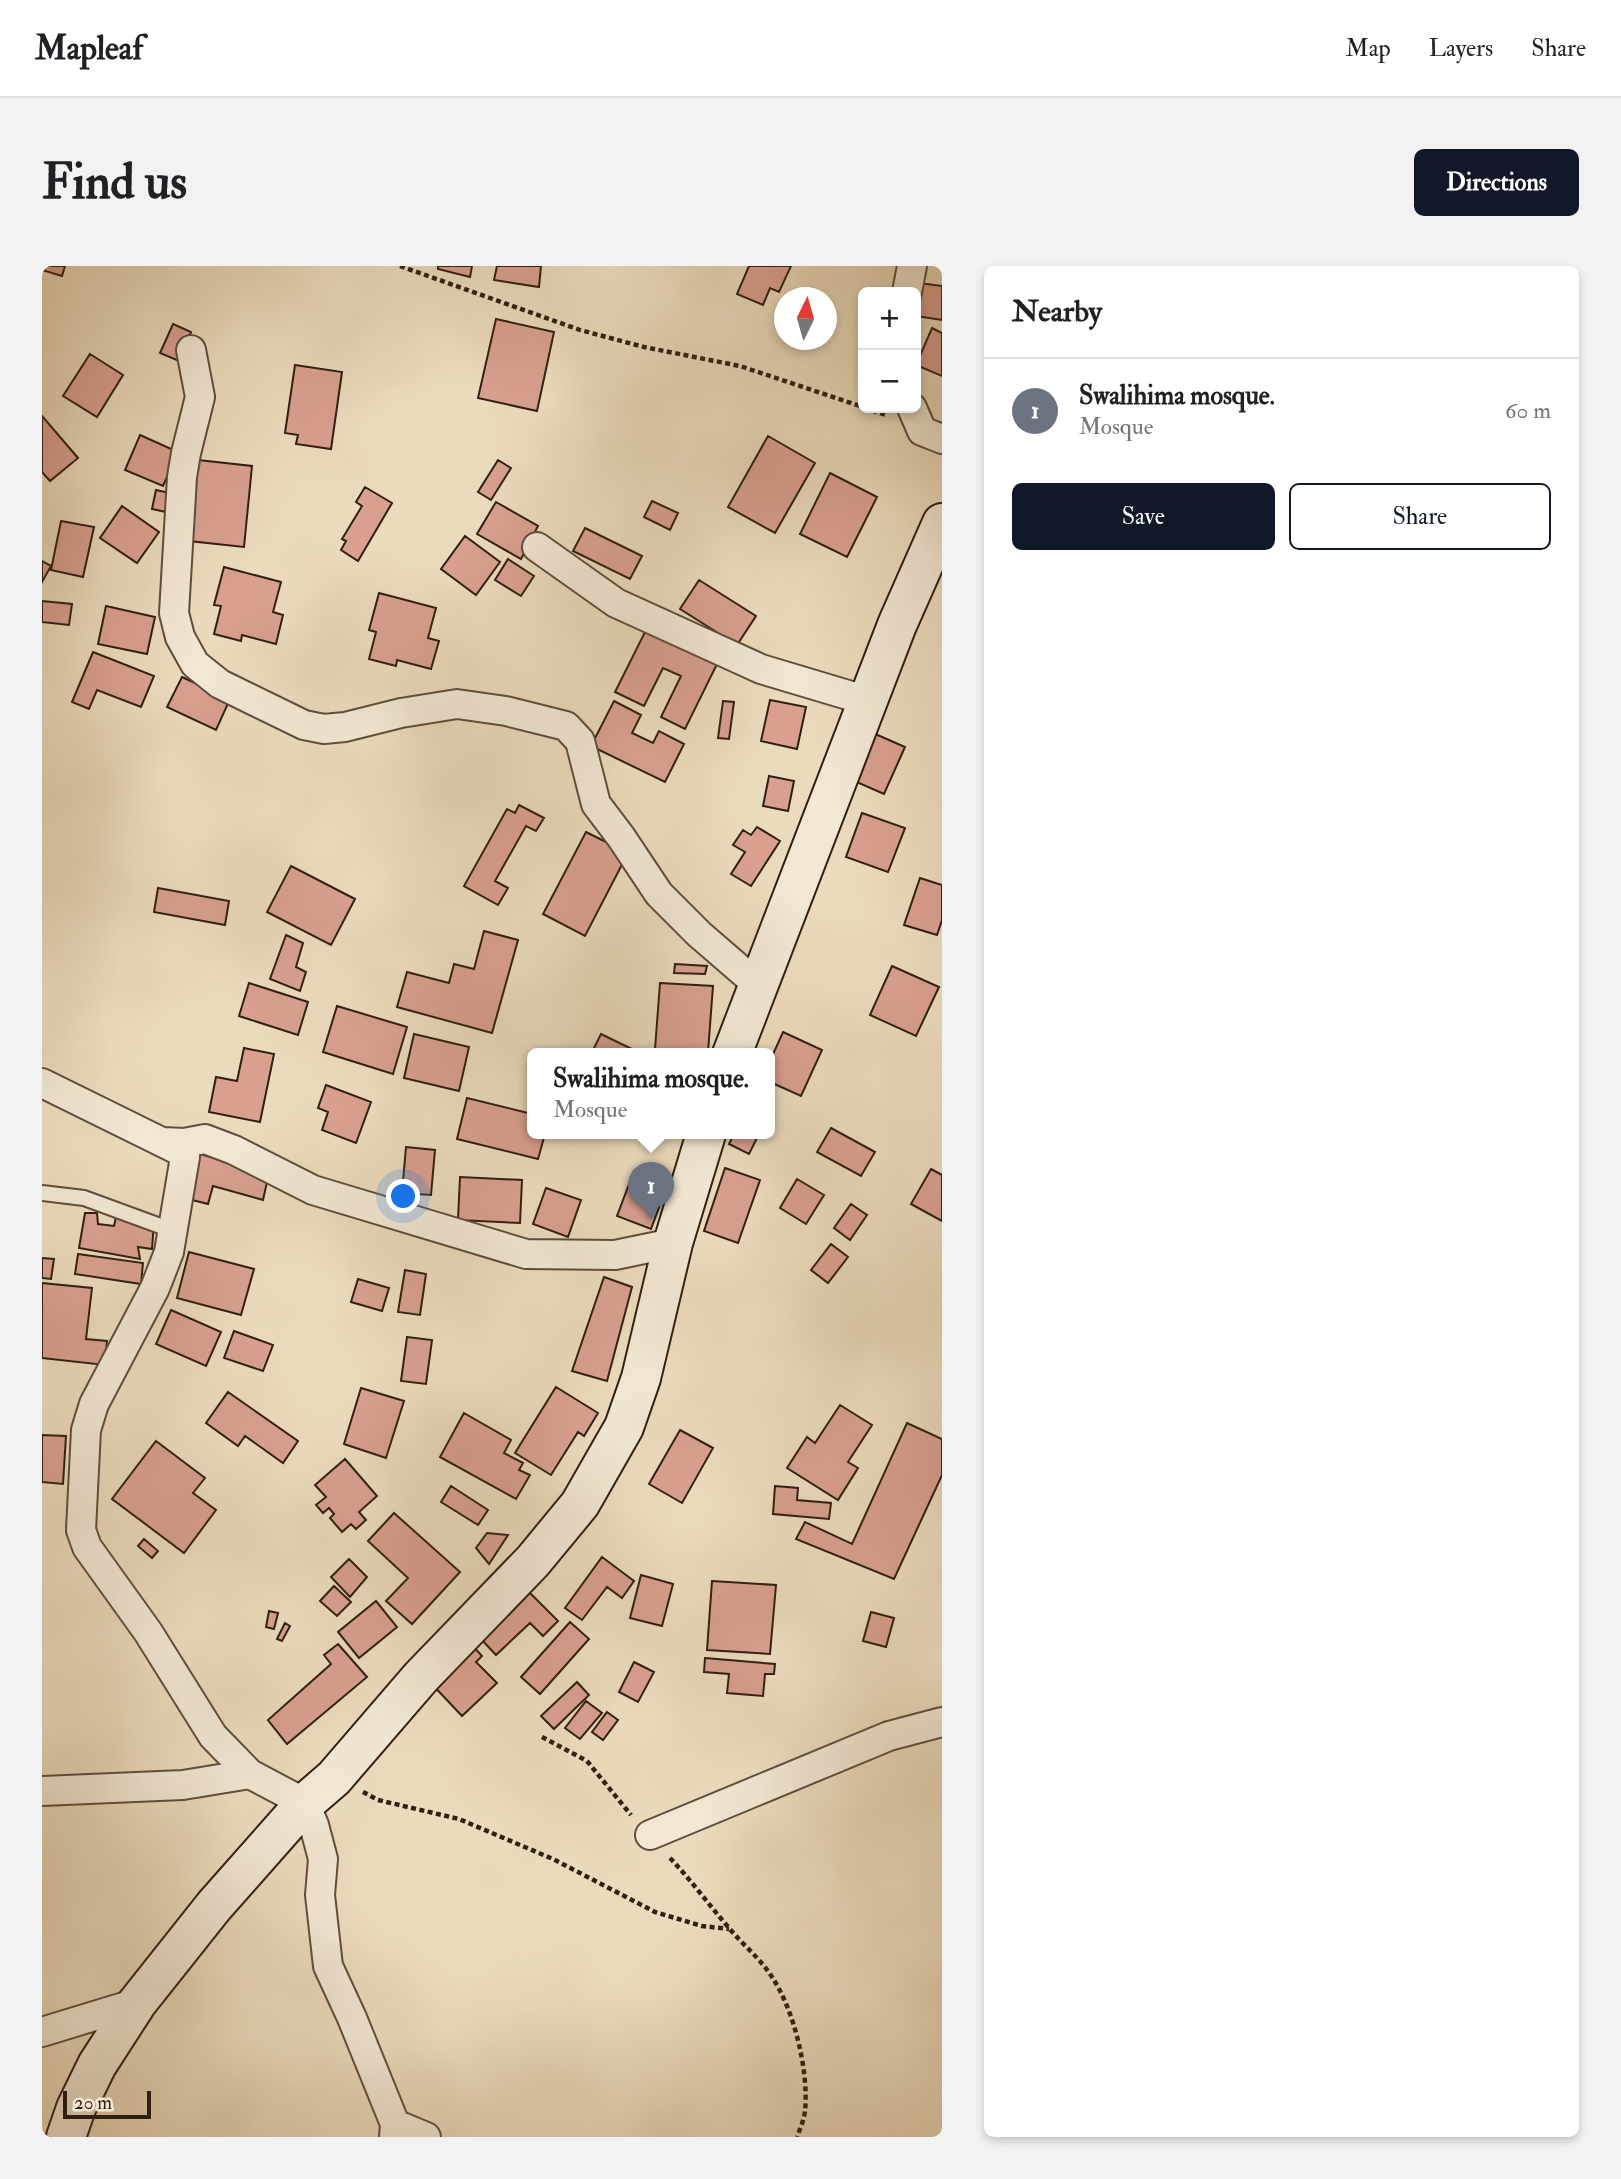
<!DOCTYPE html>
<html lang="en">
<head>
<meta charset="utf-8">
<style>
  :root { --surface:#fff; --page:#f2f2f2; --text:#202124; --muted:#757577; --line:#e0e0e0; --accent:#111827 }
  body { margin:0; font-family:"IM FELL Double Pica",serif; background:var(--page); color:var(--text) }
  .controls { position:absolute; right:21px; top:21px; display:grid; overflow:hidden; border-radius:10px; box-shadow:0 4px 10px #0003 }
  .controls button { width:63px; height:63px; display:grid; place-items:center; padding:0; border:0; border-bottom:2px solid var(--line); background:var(--surface); color:var(--text); font:35px sans-serif }
  .compass { position:absolute; left:732px; top:21px; width:63px; height:63px; border-radius:50%; background:var(--surface); box-shadow:0 4px 10px #0003; rotate:5deg }
  .scale { position:absolute; left:21px; bottom:18px; width:88px; box-sizing:border-box; padding-left:7px; border:4px solid #301f11; border-top:0; font-size:19px; line-height:24px; white-space:nowrap; color:#301f11; -webkit-text-stroke:5px #f2e8d4; paint-order:stroke }
  .you { position:absolute; left:362px; top:931px; width:24px; height:24px; margin:-18px; border:5px solid #fff; border-radius:50%; background:#1a73e8; box-shadow:0 0 0 10px #1a73e833 }
  .badge { display:grid; place-items:center; width:46px; height:46px; border-radius:50%; background:var(--accent); color:#fff; font-size:23px; font-weight:700 }
  .pin { position:absolute; translate:-50% -58px; filter:drop-shadow(0 2px 4px #0008) }
  .pin::after { content:''; position:absolute; top:37px; width:24px; height:21px; background:inherit; clip-path:polygon(0 0,100% 0,50% 100%) }
  .popup { position:absolute; left:485px; top:782px; width:248px; height:91px; box-sizing:border-box; display:grid; place-content:center; border-radius:10px; background:var(--surface); filter:drop-shadow(0 2px 5px #0005); font-size:23px; white-space:nowrap; color:var(--muted) }
  .popup b { font-size:26px; color:var(--text) }
  .popup::after { content:''; position:absolute; left:50%; top:100%; margin-left:-14px; border:14px solid transparent; border-top-color:var(--surface) }
  .list { margin:0; padding:0; list-style:none }
  h2 { display:flex; justify-content:space-between; align-items:center; height:91px; margin:0; padding:0 28px; font-size:30px }
  h2 small { font-size:23px; font-weight:400; color:var(--muted) }
  .list li { display:grid; grid-template-columns:46px 1fr auto; gap:21px; align-items:center; box-sizing:border-box; height:105px; padding:0 28px; border-top:2px solid var(--line) }
  .list b { display:block; font-size:26px; white-space:nowrap }
  .list p { margin:0; font-size:23px; white-space:nowrap; color:var(--muted) }
  .list em { font-size:23px; font-style:normal; color:var(--muted) }
  .actions { display:flex; gap:14px; padding:21px 28px }
  .actions a { flex:1; padding:16px 0; border:2px solid var(--accent); border-radius:10px; text-align:center; font-size:24px; color:var(--accent) }
  .actions .main { background:var(--accent); color:#fff }
  .map { position:relative; flex:none; width:900px; height:1871px; overflow:hidden; border-radius:10px }
  header { display:flex; align-items:center; gap:42px; box-sizing:border-box; height:98px; padding:0 35px; background:var(--surface); border-bottom:2px solid var(--line) }
  header strong { font-size:33px }
  nav { display:flex; gap:38px; margin-inline-start:auto; font-size:24px }
  .intro { display:flex; align-items:center; justify-content:space-between; box-sizing:border-box; height:168px; padding:0 42px }
  h1 { margin:0; font-size:49px }
  .button { padding:18px 32px; border-radius:10px; background:var(--accent); color:#fff; font-size:24px; font-weight:700 }
  main { display:flex; gap:42px; padding:0 42px }
  aside { flex:1; background:var(--surface); border-radius:10px; box-shadow:0 4px 10px #0003 }
  .map>svg:first-child { display:block }
  .building { fill:#d9a090; stroke:#301f11; stroke-width:2 }
  .lines { fill:none; stroke-linecap:round; stroke-linejoin:round }
  .lane-casing { stroke:#5f4e3c; stroke-width:18 }
  .street-casing { stroke:#5f4e3c; stroke-width:32 }
  .secondary-casing { stroke:#301f11; stroke-width:42 }
  .path { stroke:#301f11; stroke-width:4.5; stroke-dasharray:5 3.5; stroke-linecap:butt }
  .lane { stroke:#f2e8d4; stroke-width:14 }
  .street { stroke:#f2e8d4; stroke-width:28 }
  .secondary { stroke:#f2e8d4; stroke-width:38 }
</style>
</head>
<body>
<header>
<strong>Mapleaf</strong>
<nav><a>Map</a><a>Layers</a><a>Share</a></nav>
</header>
<div class="intro"><h1>Find us</h1><a class="button">Directions</a></div>
<main>
<div class="map">
<svg width="900" height="1871" viewBox="0 0 900 1871">
  <rect width="100%" height="100%" fill="#ebdbbd"/>
  <filter id="stains"><feTurbulence type="fractalNoise" baseFrequency=".00286" numOctaves="4"/><feColorMatrix values="0 0 0 0 .2 0 0 0 0 .09 0 0 0 0 .02 0 0 0 .5 -.17"/></filter>
  <radialGradient id="worn" r=".72"><stop offset=".6" stop-color="#630" stop-opacity="0"/><stop offset="1" stop-color="#630" stop-opacity=".3"/></radialGradient>
  <!-- building -->
  <path class="building" d="M0 0H23L20 10 0 4Z
    M396 0H430L428 11 396 3Z
    M455 0H499L497 21 452 14Z
    M707 0H749L737 26 728 22 721 39 695 28Z
    M877 17 900 20V54L874 50Z
    M454 53 512 66 495 145 436 132Z
    M131 58 149 66 137 95 118 87Z
    M890 62 900 67V110L874 99Z
    M48 88 81 109 55 151 21 130Z
    M253 99 300 106 289 183 254 178 256 169 243 167Z
    M0 150 36 192 8 215 0 206Z
    M98 169 136 186 121 220 83 204Z
    M726 170 773 197 733 267 686 241Z
    M156 194 210 200 202 281 147 275Z
    M456 194 469 202 449 234 436 226Z
    M788 207 835 231 805 291 758 268Z
    M323 221 350 237 316 295 299 284 304 275 300 273 320 240 314 236Z
    M114 224 128 227 124 246 110 243Z
    M610 235 636 247 628 264 602 251Z
    M454 236 496 260 479 293 435 268Z
    M80 240 117 266 95 297 58 272Z
    M19 255 52 261 41 311 9 304Z
    M543 262 600 290 588 313 531 285Z
    M423 270 458 296 434 329 399 303Z
    M466 293 492 310 479 330 453 314Z
    M0 295 9 300 0 316Z
    M182 301 239 316 231 346 241 349 234 378 200 369 199 375 172 368 179 340 172 339Z
    M657 314 714 350 695 379 638 343Z
    M337 327 394 342 386 372 397 375 389 403 355 394 354 400 327 393 334 366 327 364Z
    M0 335 30 338 27 359 0 356Z
    M64 340 113 351 105 388 56 378Z
    M606 360 677 394 643 463 619 451 639 410 621 402 602 440 573 426Z
    M51 386 112 410 99 441 55 424 47 443 30 436Z
    M140 411 188 433 174 464 125 441Z
    M728 434 764 441 755 483 719 475Z
    M572 435 599 449 590 467 611 477 617 465 642 478 623 516 549 480Z
    M681 435 692 436 687 473 676 472Z
    M831 467 863 481 842 528 810 514Z
    M727 510 752 515 746 545 721 540Z
    M477 539 502 552 494 565 484 560 453 615 466 622 456 639 422 620 465 543 473 547Z
    M820 547 863 562 846 606 804 591Z
    M715 561 738 575 709 620 689 608 703 586 691 579 701 564 709 569Z
    M544 566 586 587 543 670 501 648Z
    M249 600 313 633 289 679 225 646Z
    M878 612 900 619V654L895 669 862 659Z
    M116 622 187 635 183 659 112 646Z
    M442 665 476 674 450 767 355 741 365 706 407 717 412 698 432 703Z
    M244 669 261 677 254 701 264 706 258 725 228 713Z
    M633 698 665 700 663 708 632 707Z
    M850 700 897 721 874 770 828 749Z
    M207 717 266 736 256 769 197 750Z
    M618 717 671 720 666 786 613 783Z
    M295 740 365 761 351 808 281 786Z
    M741 766 780 784 759 830 728 816V795Z
    M372 768 427 781 417 825 362 812Z
    M559 768 600 788H549Z
    M202 782 232 788 218 856 167 846 174 811 195 815Z
    M284 819 329 836 314 877 280 864 286 846 276 842Z
    M425 832 490 848V868H503L496 893 415 873Z
    M789 862 833 886 819 910 775 886Z
    M692 868H717L707 888 687 878Z
    M364 881 393 884 389 929 360 927Z
    M158 888 227 907 221 934 171 920 166 938 146 933Z
    M683 902 718 914 696 977 662 965Z
    M889 903 900 909V955L869 938Z
    M592 905 626 917 609 963 575 950Z
    M418 911 480 914 478 957 416 954Z
    M755 913 782 929 764 958 738 942Z
    M504 922 539 934 526 971 491 958Z
    M809 938 825 949 808 974 792 962Z
    M43 947H55L56 958 72 960 74 951 112 956 110 983 96 981 98 993 37 982Z
    M789 978 806 991 786 1017 769 1004Z
    M147 986 212 1003 199 1049 135 1032Z
    M36 988 101 997 99 1018 33 1008Z
    M0 992 12 993 9 1013 0 1012Z
    M363 1004 384 1008 378 1049 356 1046Z
    M562 1011 590 1021 565 1115 530 1105Z
    M316 1013 347 1022 340 1045 309 1036Z
    M0 1017 50 1022 44 1073 65 1075 63 1099 0 1092Z
    M129 1044 179 1066 164 1100 114 1078Z
    M192 1065 231 1079 221 1105 182 1092Z
    M365 1071 390 1074 384 1118 359 1115Z
    M514 1121 556 1147 542 1170 536 1166 509 1209 473 1187Z
    M319 1122 362 1135 344 1192 302 1178Z
    M186 1126 256 1175 241 1197 203 1170 196 1180 164 1157Z
    M798 1139 830 1159 806 1196 816 1202 796 1234 745 1202 765 1171 773 1177Z
    M422 1147 469 1174 462 1187 481 1197 477 1204 488 1209 474 1233 398 1191Z
    M865 1157 900 1173V1209L852 1313 754 1273 763 1256 810 1278Z
    M638 1164 671 1182 640 1237 607 1218Z
    M0 1169 24 1170 21 1218 0 1216Z
    M114 1175 163 1212 151 1227 174 1244 142 1287 70 1233Z
    M303 1193 335 1230 317 1246 324 1254 314 1263 309 1258 300 1266 288 1252 292 1248 287 1242 281 1247 274 1239 284 1231 273 1219Z
    M409 1220 446 1244 436 1259 399 1236Z
    M733 1220 756 1222 755 1234 789 1237 787 1253 731 1248Z
    M352 1247 418 1306 370 1358 344 1335 366 1312 326 1275Z
    M445 1267 466 1269 447 1298 434 1282Z
    M102 1273 116 1285 110 1292 96 1280Z
    M560 1291 592 1315 580 1332 565 1321 540 1354 523 1342Z
    M307 1293 325 1311 308 1331 289 1311Z
    M599 1309 631 1318 620 1360 588 1352Z
    M670 1315 734 1319 728 1388 665 1384Z
    M292 1320 309 1336 295 1350 278 1335Z
    M487 1326 516 1355 501 1370 488 1357 454 1389 439 1373Z
    M334 1335 355 1361 317 1392 296 1366Z
    M227 1345 236 1347 232 1363 224 1361Z
    M829 1346 852 1352 844 1381 821 1375Z
    M528 1356 547 1373 498 1428 479 1411Z
    M243 1357 248 1360 240 1375 235 1373Z
    M427 1376 440 1390 434 1396 455 1417 420 1450 386 1414Z
    M296 1378 325 1411 245 1478 226 1454 289 1398 282 1389Z
    M663 1392 733 1398 732 1408H723L721 1430 685 1427 687 1408 662 1406Z
    M592 1396 612 1406 596 1436 577 1426Z
    M535 1416 547 1429 512 1463 499 1450Z
    M544 1435 560 1447 538 1473 523 1462Z
    M565 1446 576 1454 561 1474 550 1466Z"/>
  <g class="lines">
    <defs>
      <path id="lane" d="M0 927 42 932 132 965"/>
      <path id="street" d="M865 26 870 0
        M149 84 158 131 144 187 140 211 132 347 138 371 153 398 178 418 262 459 282 463 303 461 359 447 415 438 464 445 524 460 538 475 554 538 579 571 617 628 657 668 716 719
        M870 142 880 165 900 173
        M495 281 574 337 719 403 826 435
        M0 817 136 884 143 891 127 986 113 1022 52 1138 44 1164 39 1264 45 1281 106 1366 171 1470 208 1508 263 1537 272 1559 281 1593 278 1629 286 1700 310 1752 353 1858 352 1871
        M121 876 142 877 163 873 192 884 271 924 484 988 573 989 631 977
        M0 1525 141 1519 208 1508
        M608 1569 847 1470 900 1456
        M0 1766 95 1737
        M353 1858 384 1871"/>
      <path id="secondary" d="M690 788 855 359 900 257
        M24 1871 34 1842 55 1799 95 1737 172 1640 263 1537 292 1512 379 1411 491 1295 538 1238 582 1161 599 1112 631 977 664 868"/>
    </defs>
    <!-- lane casing -->
    <use href="#lane" class="lane-casing"/>
    <!-- street casing -->
    <use href="#street" class="street-casing"/>
    <!-- secondary casing -->
    <use href="#secondary" class="secondary-casing"/>
    <!-- path -->
    <path class="path" d="M358 0 538 64 602 81 698 100 821 141
      M822 142 844 149
      M500 1471 545 1495 589 1549
      M321 1526 336 1534 417 1553 511 1593 613 1646 660 1660 687 1663
      M628 1592C649 1614 667 1639 687 1662 701 1679 718 1692 730 1711 752 1744 767 1805 763 1845 762 1854 758 1863 755 1871"/>
    <!-- lane -->
    <use href="#lane" class="lane"/>
    <!-- street -->
    <use href="#street" class="street"/>
    <!-- secondary -->
    <use href="#secondary" class="secondary"/>
  </g>
  <rect width="100%" height="100%" filter="url(#stains)"/>
  <rect width="100%" height="100%" fill="url(#worn)"/>
</svg>
<div class="controls">
<button>+</button>
<button>−</button>
</div>
<svg class="compass" viewBox="-18 -18 36 36"><path d="M0-13l5 13h-10z" fill="#e53935"/><path d="M0 13l5-13h-10z" fill="#757577"/></svg>
<div class="scale">20 m</div>
<div class="you"></div>
<div class="pin badge" style="left:609px;top:954px;background:#6b7280">1</div>
<div class="popup"><b>Swalihima mosque.</b>Mosque</div>
</div>
<aside>
<h2>Nearby<small></small></h2>
<ul class="list">
<li><span class="badge" style="background:#6b7280">1</span><div><b>Swalihima mosque.</b><p>Mosque</p></div><em>60 m</em></li>
</ul>
<div class="actions"><a class="main">Save</a><a>Share</a></div>
</aside>
</main>
</body>
</html>
